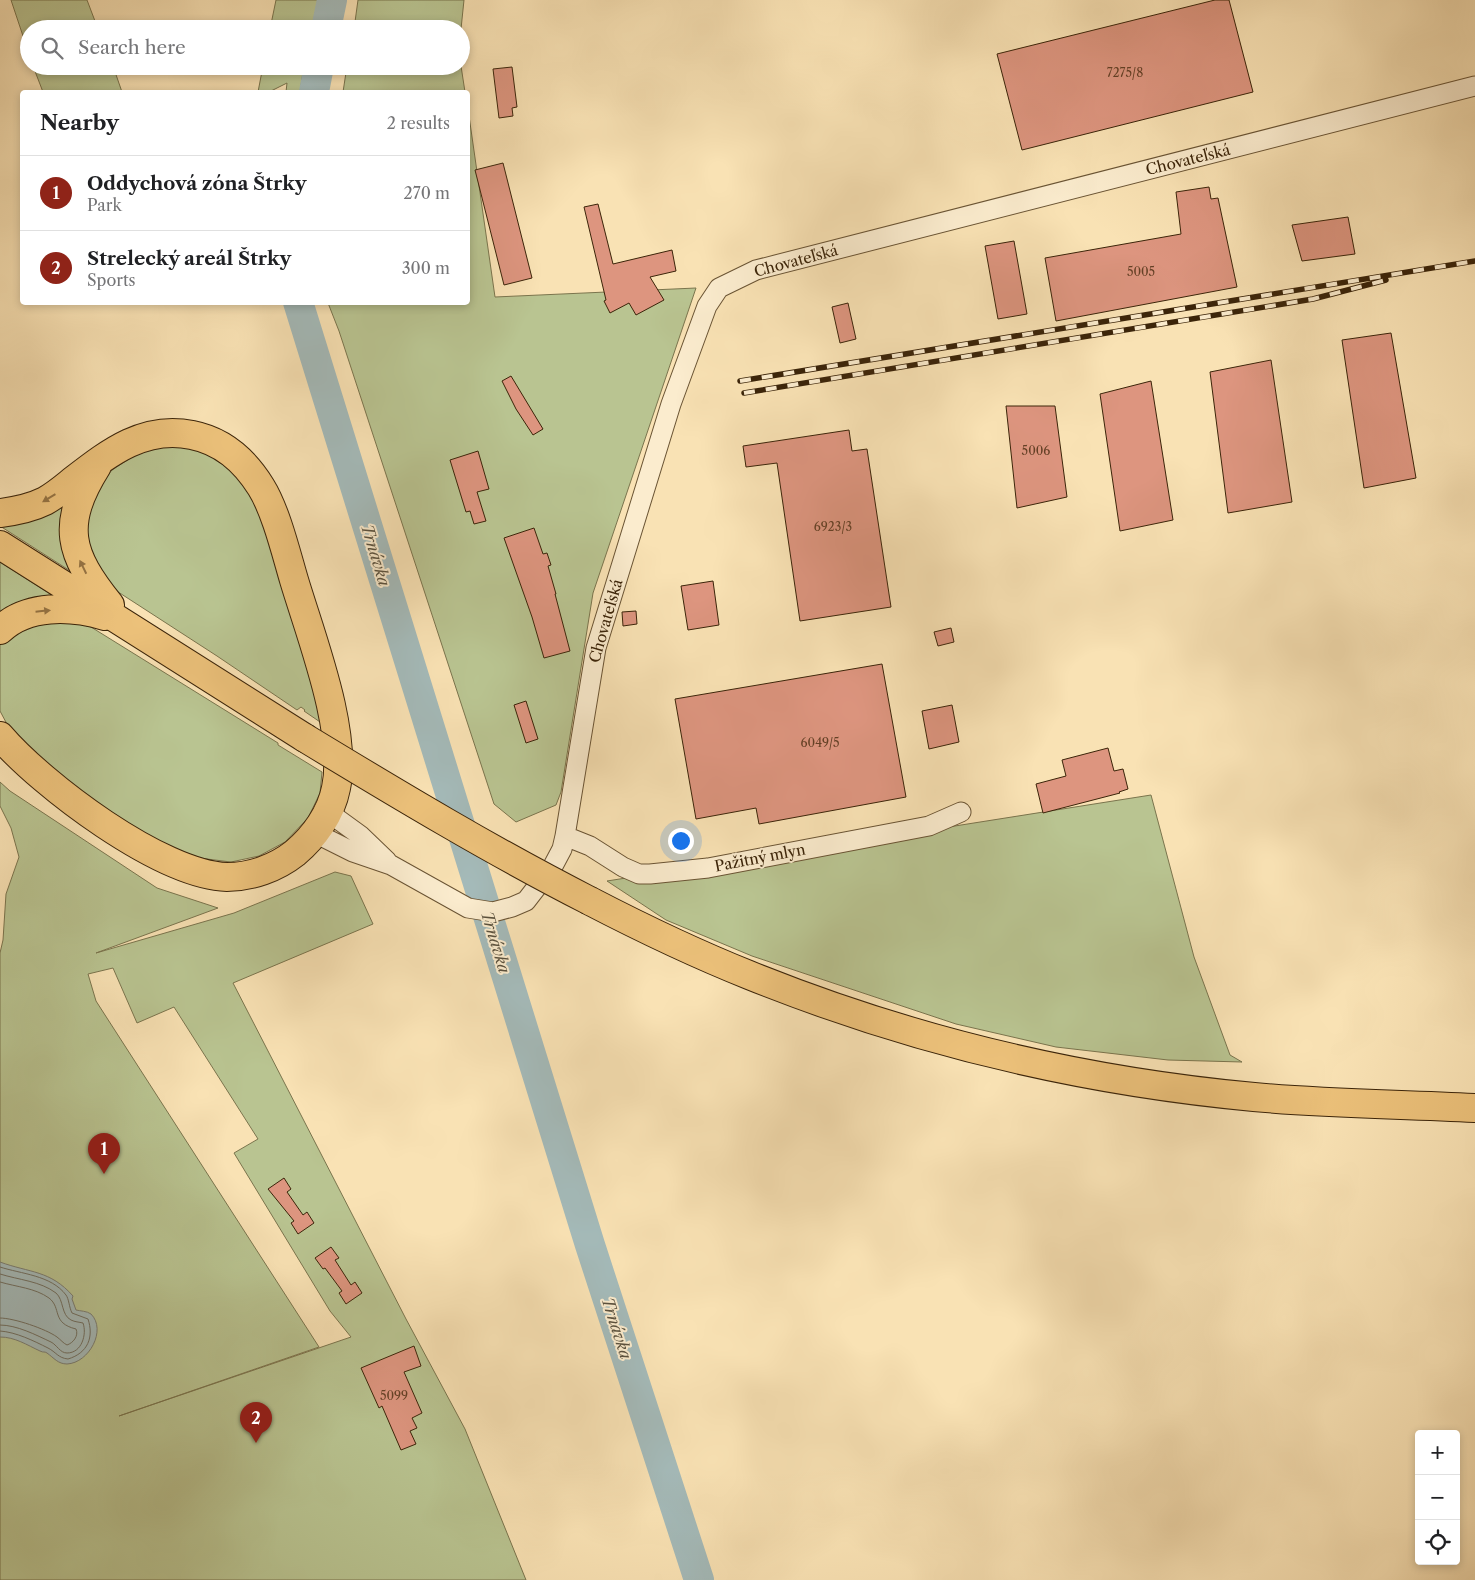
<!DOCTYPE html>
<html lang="en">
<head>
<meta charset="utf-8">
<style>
  :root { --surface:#fff; --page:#f2f2f2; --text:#202124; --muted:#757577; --line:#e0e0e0; --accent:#8f2418 }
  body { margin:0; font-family:"Libre Caslon Text",serif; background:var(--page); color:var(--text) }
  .controls { position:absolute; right:15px; bottom:15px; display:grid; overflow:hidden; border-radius:5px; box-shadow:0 2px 8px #0003 }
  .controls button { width:45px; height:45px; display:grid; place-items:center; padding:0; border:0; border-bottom:1px solid var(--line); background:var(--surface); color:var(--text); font:25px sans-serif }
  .you { position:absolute; left:680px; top:840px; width:18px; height:18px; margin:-12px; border:4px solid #fff; border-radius:50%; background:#1a73e8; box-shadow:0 0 0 8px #1a73e833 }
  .badge { display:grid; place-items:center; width:32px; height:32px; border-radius:50%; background:var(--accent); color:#fff; font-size:16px; font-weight:700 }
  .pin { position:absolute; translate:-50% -41px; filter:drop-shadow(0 1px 2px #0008) }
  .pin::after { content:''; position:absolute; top:26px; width:18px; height:15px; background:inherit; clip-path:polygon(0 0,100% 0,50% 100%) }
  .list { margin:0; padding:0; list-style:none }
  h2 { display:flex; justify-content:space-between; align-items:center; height:65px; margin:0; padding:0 20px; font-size:21px }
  h2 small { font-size:16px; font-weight:400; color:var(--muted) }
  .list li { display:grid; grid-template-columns:32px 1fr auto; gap:15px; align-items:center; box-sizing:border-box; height:75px; padding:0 20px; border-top:1px solid var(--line) }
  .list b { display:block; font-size:19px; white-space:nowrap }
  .list p { margin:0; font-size:16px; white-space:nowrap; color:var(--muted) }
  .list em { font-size:16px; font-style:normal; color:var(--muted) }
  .icon { flex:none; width:28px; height:28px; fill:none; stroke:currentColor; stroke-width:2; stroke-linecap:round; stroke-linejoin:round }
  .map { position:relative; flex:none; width:1475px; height:1580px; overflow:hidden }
  .search { position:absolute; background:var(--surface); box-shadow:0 2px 8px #0003; left:20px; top:20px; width:450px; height:55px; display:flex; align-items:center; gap:12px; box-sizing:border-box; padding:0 18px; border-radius:28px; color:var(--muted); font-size:19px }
  .panel { position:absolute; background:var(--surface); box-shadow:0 2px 8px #0003; left:20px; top:90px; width:450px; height:215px; border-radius:5px }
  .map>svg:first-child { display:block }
  .green { fill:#b9c491; stroke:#7a744d; fill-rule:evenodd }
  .water { fill:#a4bab9; stroke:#7a7e73 }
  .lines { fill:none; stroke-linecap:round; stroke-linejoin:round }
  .shore { stroke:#706f61; stroke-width:1 }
  .river { stroke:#a4bab9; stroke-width:30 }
  .building { fill:#dd957f; stroke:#3b2409 }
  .minor-casing { stroke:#6a5434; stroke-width:21 }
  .primary-casing { stroke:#3b2409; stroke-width:30 }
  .minor { stroke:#fbecce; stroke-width:19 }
  .primary { stroke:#ecc17a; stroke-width:28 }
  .rail-casing { stroke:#3b2409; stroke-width:5.5 }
  .rail { stroke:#fbecce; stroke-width:4; stroke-dasharray:11; stroke-linecap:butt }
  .primary-bridge-casing { stroke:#3b2409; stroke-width:30; stroke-linecap:butt }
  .primary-bridge { stroke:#ecc17a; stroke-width:28 }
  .oneway { fill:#947242 }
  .labels { text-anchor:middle; stroke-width:4; stroke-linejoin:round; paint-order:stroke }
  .number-label { font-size:12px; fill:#644026 }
  .street-label { font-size:15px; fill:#3b2409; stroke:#fbecce }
  .water-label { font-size:16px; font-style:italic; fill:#5a513e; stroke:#fbecce }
</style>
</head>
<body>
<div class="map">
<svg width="1475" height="1580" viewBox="0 0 1475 1580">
  <rect width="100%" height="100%" fill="#f9e2b4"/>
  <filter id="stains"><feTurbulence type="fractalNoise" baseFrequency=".004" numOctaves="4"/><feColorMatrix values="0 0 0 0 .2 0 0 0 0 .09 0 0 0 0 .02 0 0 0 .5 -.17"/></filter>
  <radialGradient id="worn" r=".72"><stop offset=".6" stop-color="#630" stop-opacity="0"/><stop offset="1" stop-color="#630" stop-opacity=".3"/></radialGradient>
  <!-- green -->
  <path class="green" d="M11 0H87L98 29H29V54Z
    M276 0H318L312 29H270Z
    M358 0H464L461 29H354Z
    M33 66H113L122 92H43Z
    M263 66H304L300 92H286L287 83 269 92H258Z
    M347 66H461L465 92H343Z
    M468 109 495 297 696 288 593 593 561 792 556 805 516 822 494 804 339 331 328 303 468 302Z
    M179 446 210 453 240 473 261 506 323 724 304 711 305 710 301 707 297 710 217 656 112 588 96 569 84 524 90 498 112 470 146 448Z
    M73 492 75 574 0 526Z
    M0 562 58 599 0 616Z
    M66 620 91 627 278 743V745L322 772 320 793 308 818 285 842 259 856 231 862 199 858 164 846 115 818 60 778 8 726 0 711V644C16 620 40 622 66 620Z
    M0 782 10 791 157 888 218 908 96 953 234 913 335 872 351 876 373 924 233 983 406 1319 465 1429 526 1580H0V953L3 940 6 894 19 857 11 828 0 806ZM113 968 137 1023 174 1007 258 1139 234 1153 330 1311 351 1337 119 1416 319 1347 96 1001 88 974Z
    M1151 795 1194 957 1230 1055 1242 1062 1168 1060 1056 1047 956 1024 752 956 666 920 607 881Z"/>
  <!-- water -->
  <path class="water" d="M0 1262C30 1273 50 1270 73 1296L72 1299 76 1310C80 1311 87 1311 91 1314 107 1330 89 1363 67 1364 58 1364 54 1358 47 1353 44 1351 44 1353 40 1351 27 1345 15 1337 0 1337Z"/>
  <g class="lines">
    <!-- shore -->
    <path class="shore" d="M0 1267C21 1274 51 1275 66 1295 69 1299 69 1307 72 1313L88 1319C94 1337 88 1353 68 1359 58 1358 56 1352 48 1348 34 1341 16 1332 0 1331
      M0 1274C19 1280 40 1281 56 1293 64 1300 61 1315 71 1320 75 1322 79 1322 83 1323 87 1334 82 1353 67 1353 60 1353 57 1345 51 1342 36 1335 17 1325 0 1325
      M0 1282C17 1287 35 1288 49 1298 62 1308 51 1323 76 1329 79 1336 73 1343 67 1345 63 1343 61 1340 57 1337 46 1329 14 1318 0 1318"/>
    <!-- river -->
    <path class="river" d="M326 29 332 0
      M314 92 319 66
      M298 302 590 1245 699 1580"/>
  </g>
  <!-- building -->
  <path class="building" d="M1215 0H1229L1253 92 1022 150 997 54Z
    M512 67 517 107 512 108 513 116 499 118 493 69Z
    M503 163 532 278 504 285 475 170Z
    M1209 187 1211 199 1218 198 1237 287 1056 321 1045 258 1181 234 1176 192Z
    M598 204 613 264 672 250 676 271 650 277 664 300 636 315 629 303 610 313 604 301 606 300 584 207Z
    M1348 217 1355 254 1302 261 1292 225Z
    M1014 241 1027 314 998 319 985 246Z
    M848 303 856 339 840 343 832 307Z
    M1391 333 1416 478 1364 488 1342 340Z
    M1271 360 1292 502 1228 513 1210 372Z
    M511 376 543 429 533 435 516 409 502 381Z
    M1151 381 1173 520 1120 531 1100 394Z
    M1006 406H1055L1067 497 1017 508Z
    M849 430 852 451 867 449 891 607 800 621 777 463 746 467 743 446Z
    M478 451 489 489 477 492 486 521 474 524 470 511 466 512 450 460Z
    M534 528 543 554 547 553 551 565 548 566 556 594H555L570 651 544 658 532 617 504 538Z
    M713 581 719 625 688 630 681 586Z
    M636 611 637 624 623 626 622 612Z
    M951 628 954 642 938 646 934 632Z
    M882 664 906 797 759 824 756 808 696 819 675 699Z
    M526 701 538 739 526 743 514 705Z
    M952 705 959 742 929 749 922 711Z
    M1108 748 1114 771 1123 769 1128 789 1119 792 1120 793 1043 813 1036 784 1066 776 1062 760Z
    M284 1178 291 1189 287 1192 303 1215 307 1212 314 1223 298 1234 291 1223 294 1221 268 1189Z
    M331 1247 339 1258 335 1260 351 1285 355 1282 362 1293 346 1304 339 1293 342 1291 325 1268 323 1269 315 1258Z
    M414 1346 421 1366 404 1372 422 1413 412 1418 417 1428 410 1431 416 1444 401 1450 382 1406 379 1408 361 1368Z"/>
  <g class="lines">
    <defs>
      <path id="minor" d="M328 812 361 836 387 861
        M315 833 353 852 391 865 468 908 493 912 512 907 526 901 553 866 562 849 565 836 596 648 671 404 707 306 719 288 756 270 1475 86
        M565 836 590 846 623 867 639 874H650L708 868 929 826 961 812"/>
      <path id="primary" d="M97 466C60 525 69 554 110 605
        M0 513C16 511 31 508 45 501 56 495 65 487 75 479 110 452 145 425 192 435 222 441 245 461 261 487 276 511 286 553 294 580 311 637 348 731 336 788 331 814 314 837 295 853 276 868 251 877 227 877 161 875 42 785 0 736
        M0 545 305 738
        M0 630C27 604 71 606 105 616
        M590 901C642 928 694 953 749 975 910 1040 1081 1081 1254 1097 1327 1104 1401 1104 1475 1108"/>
    </defs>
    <!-- minor casing -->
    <use href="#minor" class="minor-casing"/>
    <!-- primary casing -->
    <use href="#primary" class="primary-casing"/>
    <!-- minor -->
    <use href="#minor" class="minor"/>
    <!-- primary -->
    <use href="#primary" class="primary"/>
    <defs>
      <path id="rail" d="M740 381 1475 261
        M744 393 1313 299 1386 280"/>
    </defs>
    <!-- rail casing -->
    <use href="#rail" class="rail-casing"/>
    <!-- rail -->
    <use href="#rail" class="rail"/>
    <defs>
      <path id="primary-bridge" d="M305 738C399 795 492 851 590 901"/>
    </defs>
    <!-- primary-bridge casing -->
    <use href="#primary-bridge" class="primary-bridge-casing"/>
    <!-- primary-bridge -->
    <use href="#primary-bridge" class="primary-bridge"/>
  </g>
  <!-- one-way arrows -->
  <defs><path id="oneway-solid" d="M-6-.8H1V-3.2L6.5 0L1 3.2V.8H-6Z" transform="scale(1.25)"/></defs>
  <g class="oneway">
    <use href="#oneway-solid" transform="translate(49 498) rotate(149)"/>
    <use href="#oneway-solid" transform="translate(83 567) rotate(-116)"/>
    <use href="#oneway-solid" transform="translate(43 611) rotate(-6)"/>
  </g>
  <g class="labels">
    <!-- number labels -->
    <g class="number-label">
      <text x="1125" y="77">7275/8</text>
      <text x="1141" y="276">5005</text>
      <text x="1036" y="455">5006</text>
      <text x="833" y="531">6923/3</text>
      <text x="820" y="747">6049/5</text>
      <text x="394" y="1400">5099</text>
    </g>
    <!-- street labels -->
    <g class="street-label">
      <text transform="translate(1188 160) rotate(-14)" y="5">Chovateľská</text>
      <text transform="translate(796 261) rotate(-15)" y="5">Chovateľská</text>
      <text transform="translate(606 621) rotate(-74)" y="5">Chovateľská</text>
      <text transform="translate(760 858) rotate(-11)" y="5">Pažitný mlyn</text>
    </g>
    <!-- water labels -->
    <g class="water-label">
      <text transform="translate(376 555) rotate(73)" y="6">Trnávka</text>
      <text transform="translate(496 942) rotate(73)" y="6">Trnávka</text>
      <text transform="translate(617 1328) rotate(72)" y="6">Trnávka</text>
    </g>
  </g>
  <rect width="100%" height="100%" filter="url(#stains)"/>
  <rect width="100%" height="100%" fill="url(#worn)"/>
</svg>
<div class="controls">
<button>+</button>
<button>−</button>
<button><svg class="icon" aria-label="locate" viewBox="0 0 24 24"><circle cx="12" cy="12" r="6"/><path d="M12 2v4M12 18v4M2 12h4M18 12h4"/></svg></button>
</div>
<div class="you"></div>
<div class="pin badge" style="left:104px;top:1174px">1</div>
<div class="pin badge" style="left:256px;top:1443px">2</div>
<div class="search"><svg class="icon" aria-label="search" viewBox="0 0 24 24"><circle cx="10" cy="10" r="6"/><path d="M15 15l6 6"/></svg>Search here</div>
<section class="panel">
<h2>Nearby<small>2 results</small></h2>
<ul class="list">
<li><span class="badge">1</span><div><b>Oddychová zóna Štrky</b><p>Park</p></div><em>270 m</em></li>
<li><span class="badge">2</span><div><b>Strelecký areál Štrky</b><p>Sports</p></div><em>300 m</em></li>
</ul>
</section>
</div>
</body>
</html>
